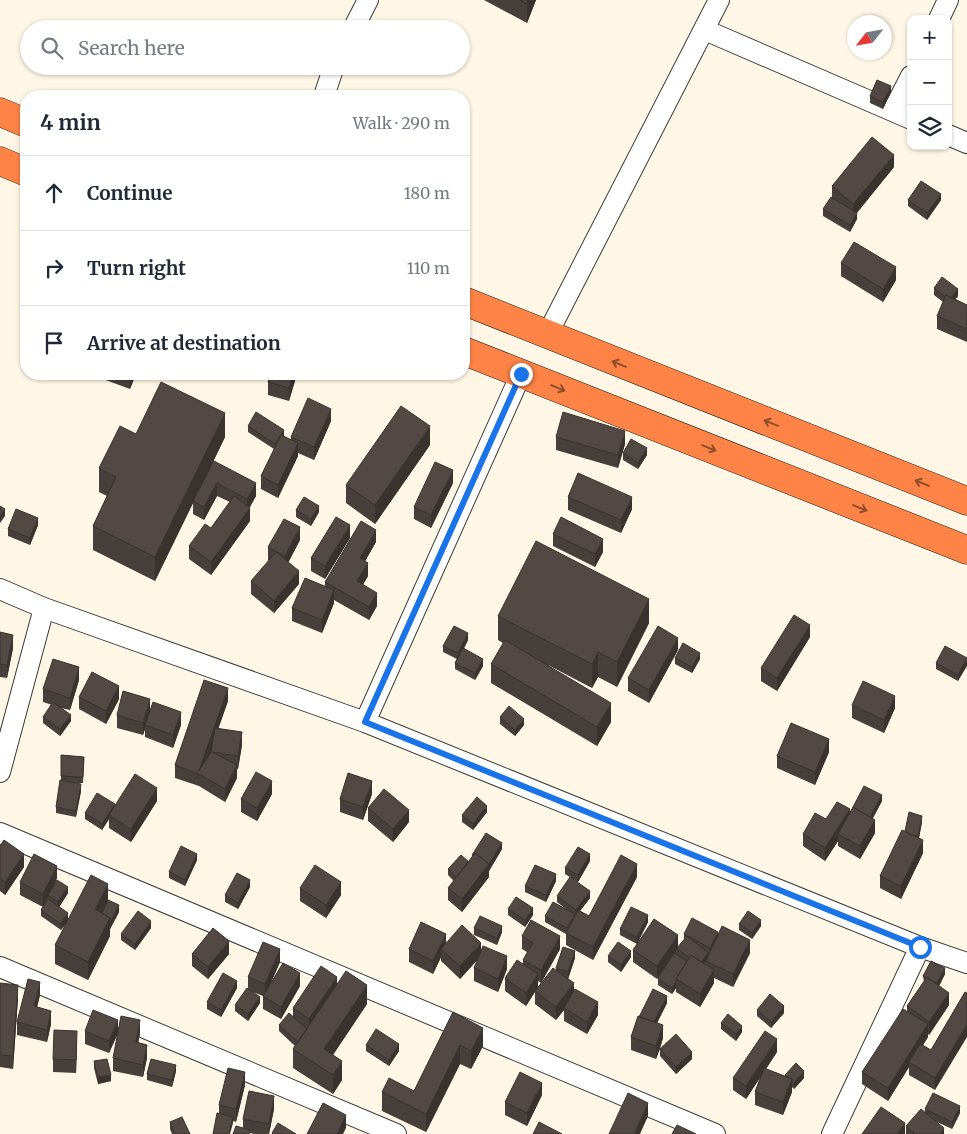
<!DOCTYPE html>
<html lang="en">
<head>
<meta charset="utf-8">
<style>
  :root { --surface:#fff; --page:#f6f6f7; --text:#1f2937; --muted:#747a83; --line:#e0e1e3 }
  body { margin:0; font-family:Merriweather,serif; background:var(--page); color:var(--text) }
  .controls { position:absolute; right:15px; top:15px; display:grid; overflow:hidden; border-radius:10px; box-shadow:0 1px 4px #0004 }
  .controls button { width:45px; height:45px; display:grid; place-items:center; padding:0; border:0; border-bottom:1px solid var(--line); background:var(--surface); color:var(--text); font:25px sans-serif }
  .compass { position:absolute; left:847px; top:15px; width:45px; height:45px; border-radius:50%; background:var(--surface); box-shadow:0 1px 4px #0004; rotate:239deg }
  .stop { position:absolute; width:15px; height:15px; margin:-11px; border:4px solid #1a73e8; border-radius:50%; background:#fff }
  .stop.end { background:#1a73e8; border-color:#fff; box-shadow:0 1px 5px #0008 }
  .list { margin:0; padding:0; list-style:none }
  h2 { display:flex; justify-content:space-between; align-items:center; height:65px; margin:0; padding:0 20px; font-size:21px }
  h2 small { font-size:16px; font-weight:400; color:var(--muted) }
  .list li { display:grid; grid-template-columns:32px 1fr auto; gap:15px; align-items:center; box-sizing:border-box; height:75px; padding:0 20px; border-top:1px solid var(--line) }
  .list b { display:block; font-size:19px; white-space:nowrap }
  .list em { font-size:16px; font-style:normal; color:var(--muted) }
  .icon { flex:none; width:28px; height:28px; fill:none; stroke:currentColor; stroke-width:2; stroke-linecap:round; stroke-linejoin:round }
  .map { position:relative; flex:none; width:967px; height:1134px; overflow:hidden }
  .search { position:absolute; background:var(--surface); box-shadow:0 1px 4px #0004; left:20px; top:20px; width:450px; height:55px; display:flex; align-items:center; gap:12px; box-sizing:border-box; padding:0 18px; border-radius:28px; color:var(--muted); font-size:19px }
  .panel { position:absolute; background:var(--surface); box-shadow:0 1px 4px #0004; left:20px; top:90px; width:450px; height:290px; border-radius:20px }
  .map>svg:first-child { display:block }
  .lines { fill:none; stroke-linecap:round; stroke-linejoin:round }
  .street-casing { stroke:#3c3c3c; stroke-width:22 }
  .highway-casing { stroke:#1a1a1a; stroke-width:29 }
  .street { stroke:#fff; stroke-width:20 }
  .highway { stroke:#fd8446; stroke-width:28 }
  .wall { fill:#473f3b }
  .shaded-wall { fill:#393330 }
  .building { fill:#524945; stroke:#393330 }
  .oneway { stroke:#8f4d2b }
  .route { stroke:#1a73e8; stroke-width:6 }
</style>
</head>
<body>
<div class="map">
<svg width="967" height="1134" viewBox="0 0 967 1134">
  <rect width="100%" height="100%" fill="#fff7e6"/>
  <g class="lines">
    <defs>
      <path id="street" d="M939 19 948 0
        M353 29 368 0
        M705 30 911 119
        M324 96 334 66
        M893 111 911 76
        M948 135 967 143
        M547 335 719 0
        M0 589 44 608 365 722 920 947 967 963
        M365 722 521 374
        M0 772 44 608
        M0 833 715 1134
        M0 967 396 1134
        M832 1134 920 947"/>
      <path id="highway" d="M0 112 26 123
        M0 161 26 172
        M464 301 967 501
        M464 351 967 550"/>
    </defs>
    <!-- street casing -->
    <use href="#street" class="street-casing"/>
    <!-- highway casing -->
    <use href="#highway" class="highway-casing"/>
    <!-- street -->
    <use href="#street" class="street"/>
    <!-- highway -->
    <use href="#highway" class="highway"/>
  </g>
  <!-- wall -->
  <path class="wall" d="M484 0H536L527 23Z
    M891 92 883 109 870 103V96Z
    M894 167 857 213V219L850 232 823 216V209L832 198V186Z
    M908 200H941L927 220 908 206Z
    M841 263 896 280 883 302 841 276Z
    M934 288 958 296 955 299 967 305V342L937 329V316L943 302 934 295Z
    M92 374H136L130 389 92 375Z
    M271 374H297L289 401 268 395V382Z
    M331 421 314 460 298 453V456L278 498 261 489V476L274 449 248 432V426L284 436 291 440V437Z
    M136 434 225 437 207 474 256 496 249 507 250 521 211 575 189 559V546L211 528 230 502 217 496 204 520 193 514V503L155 581 93 550V526L107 496 99 492V468Z
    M556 437 625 444 618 468 556 450Z
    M430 445 375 524 346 503V485Z
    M623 453 647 455 638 469 623 460Z
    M453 483 431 528 414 519V507Z
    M568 497 632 509 621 533 568 510Z
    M296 510 319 512 311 526 296 517Z
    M38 525 30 545 8 536V529Z
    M553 534 603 552 595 567 553 546Z
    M350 538 325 579 311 571V558Z
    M300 540 288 562 299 584 274 613 251 594V581L269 561 268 560V547Z
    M376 542 365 561 368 576 363 585 377 606 369 620 334 600V603L322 633 292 621V608L325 586V582Z
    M498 616 649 623 617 687 598 677 592 688 548 665 611 722 597 746 491 683V664L503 643 498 640Z
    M0 632 13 648 7 678 0 677Z
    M810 637 777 691 761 681V668Z
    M468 640 464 648 483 666 475 680 455 669V663L457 659 443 652V646Z
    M678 650 649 703 628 691V678Z
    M675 658 700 659 692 673 675 664Z
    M967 658 958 681 936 669V663Z
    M79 680 70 710 61 708 71 721 60 736 43 723V717L52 705 43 702V689Z
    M79 697 119 699 106 724 79 709Z
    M228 701 218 728 242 745 238 769H237V778L225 802 199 786 175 778V765Z
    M852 705 895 708 884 733 852 718Z
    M150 712 181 725 173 748 145 737V729L143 735 117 728V715Z
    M500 717 524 725 515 736 500 724Z
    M829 752 815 785 777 768V756Z
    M61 755 84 757 83 783H73L81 791 76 817 56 813V807L61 781Z
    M272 794 257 821 241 812V799Z
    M372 794 363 820 340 812V799Z
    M157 801 131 842 109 828V819L102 830 85 819V813L115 806Z
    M882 801 873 818 875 833 860 859 838 846V841L825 861 803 846V834L826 819 850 813Z
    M368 808 409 822 393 842 368 821Z
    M487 812 473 830 462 822V815Z
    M922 822 919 838 923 853 901 899 880 888V876L905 831Z
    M0 846 24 867 5 895 0 891Z
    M502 849 489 871V877L462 912 448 900V888L454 881 448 875V869L469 862 472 858V855Z
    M197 860 185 886 169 878V872Z
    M590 861 578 882 565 874V868Z
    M637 877 593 960 566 945V934L545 922V916L566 909 557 902V896L590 898 580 911 589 916Z
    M57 878 54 885 68 893 59 907 68 920 108 900 119 912 110 929V936L88 980 55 964V945L68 921 61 930 41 916V910L48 900V898L43 907 20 895V882Z
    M556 881 546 902 525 892V886Z
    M250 887 238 909 225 902V895Z
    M300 888 341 895 326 918 300 901Z
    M508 909 533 915 525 927 508 915Z
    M648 922 638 942 678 947 684 940V934L718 936 750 953 733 987 714 978V983L700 1007 676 992V988L672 994 658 985V978L670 959 657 979 633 962V950L637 944 620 935V929Z
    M739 924 761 926 752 939 739 930Z
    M151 928 135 950 121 940V934Z
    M474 928 502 932 497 945 474 935Z
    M522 936 560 949 541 983 538 981V987L556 970V968L575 958 568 979 574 991 598 1015 587 1034 564 1021V1010L556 1020 535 1004V992L526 1006 505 991V978L523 964V960L527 952 522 949Z
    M446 943 481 952 507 969 498 992 474 981V968L478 959 460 979 441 961V957L433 974 409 962V949Z
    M192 954H229L208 979 192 966Z
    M608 956 631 957 621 972 608 962Z
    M280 962 269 986H300L281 1019 263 1009V996L253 992 260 1003 248 1021 235 1011V1005L248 989V977Z
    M945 974 939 986 949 1005 929 1035 928 1034V1037L923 1045 931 1050 965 992 935 1090 909 1075V1067L888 1101 862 1084V1072L907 1012V1006L924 982 923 976Z
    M0 983 18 998 13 1069 0 1067Z
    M337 984 367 1004 333 1055 342 1080 333 1094 293 1068V1049L295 1046 279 1031V1025L293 1017V1008Z
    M237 988 221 1017 207 1009V1002Z
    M40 995 37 1007 51 1024 47 1042 17 1035V1022Z
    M667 1003 657 1023 663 1038 660 1049 692 1059 676 1074 660 1056V1049L656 1059 631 1050V1037L639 1017Z
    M757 1010 784 1013 771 1028 757 1016Z
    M453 1012 483 1046 471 1069 460 1064 426 1132 382 1111V1092L414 1091Z
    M721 1023 742 1032 736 1041 721 1029Z
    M85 1031 118 1033 109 1053 85 1044Z
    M140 1033 138 1043 147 1058 143 1077 113 1071V1058Z
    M77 1044 76 1073 53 1072V1059Z
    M366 1045 399 1051 389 1066 366 1051Z
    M777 1052 766 1069 785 1076V1075L804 1078 794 1089 792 1087V1092L783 1115 755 1105V1092L761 1076 746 1099 733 1090V1078Z
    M94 1061 111 1081 98 1084 94 1068Z
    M176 1071 172 1087 147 1080V1074Z
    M245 1085 236 1122 233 1121V1123L219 1113V1105Z
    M542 1095 527 1126 505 1115V1102Z
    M274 1109 269 1134H254L250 1133V1134L243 1128V1119Z
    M925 1109 960 1113 952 1129 935 1121 944 1134H906V1126L925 1112Z
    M170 1122 190 1134H172L170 1129Z"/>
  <!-- shaded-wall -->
  <path class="shaded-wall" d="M528 0H536L527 23V4Z
    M891 86V92L883 109V102Z
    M894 155V167L853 217V204Z
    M941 194V200L927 220V213Z
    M857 213V219L850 232V225Z
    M896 267V280L883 302V289Z
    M958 289V296L949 307V300Z
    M131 374H136L130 389V376Z
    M293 374H297L289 401V388Z
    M331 409V421L314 460V447Z
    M225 413V437L194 502 193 501V503L155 581V557Z
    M430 426V445L375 524V505Z
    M284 430V437L275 450V444Z
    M625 431V444L618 468V455Z
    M298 443V456L278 498V485Z
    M647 448V455L638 469V463Z
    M453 470V483L431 528V515Z
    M217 483V496L204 520V507Z
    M256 483V496L248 511 250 508V521L211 575V562L247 512V499Z
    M632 497V509L621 533V520Z
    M319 506V512L311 526V519Z
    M5 509V516L0 523V516Z
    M38 518V525L30 545V538Z
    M350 525V538L325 579V566Z
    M300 527V540L285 569V556Z
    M376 530V542L360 570V558Z
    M603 539V552L595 567V554Z
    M368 563V576L357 594V581Z
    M299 571V584L274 613V601Z
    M334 590V603L322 633V620Z
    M377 593V606L369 620V607Z
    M649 599V623L617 687V662Z
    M810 625V637L777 691V678Z
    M468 633V640L458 660V653Z
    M13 635V648L7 678V665Z
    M678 638V650L649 703V690Z
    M598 652V677L592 688V664Z
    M700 653V659L692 673V667Z
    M483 659V666L475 680V673Z
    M967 659V666L958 681V675Z
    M79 667V680L70 710V698Z
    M119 686V699L106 724V711Z
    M228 688V701L202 776 199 771Z
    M895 696V708L884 733V720Z
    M150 699V712L145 725V729L143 735V723Z
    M611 703V722L597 746V727Z
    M181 712V725L173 748V735Z
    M71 715V721L60 736V729Z
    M524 719V725L515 736V730Z
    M242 732V745L238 769V756Z
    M829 739V752L815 785V772Z
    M237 765V778L225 802V789Z
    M272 781V794L257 821V808Z
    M372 781V794L363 820V807Z
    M81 784V791L76 817V811Z
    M157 788V801L131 842V829Z
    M882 795V801L869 825V818Z
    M115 804V811L109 815V819L102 830V824Z
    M487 806V812L473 830V824Z
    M850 809V822L838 834V841L825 861V848Z
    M409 810V822L393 842V829Z
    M922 816V822L918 843V836Z
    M875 820V833L860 859V846Z
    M923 840V853L901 899V886Z
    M502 843V849L489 871V877L462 912V899Z
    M24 854V867L5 895V882Z
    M197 854V860L185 886V880Z
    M590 854V861L578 882V875Z
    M637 864V877L593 960V947Z
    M57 866V878L49 896 48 895V898L43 907V894Z
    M556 874V881L546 902V895Z
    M250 880V887L238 909V903Z
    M341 882V895L326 918V905Z
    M108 884V903L95 928V909Z
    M68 887V893L58 909V902Z
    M590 891V898L576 916V910Z
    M119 905V912L110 929V936L88 980V962L110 918Z
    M533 908V915L525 927V920Z
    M68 913V920L61 930V924Z
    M648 915V922L637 944V937Z
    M761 920V926L752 939V933Z
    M151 921V928L135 950V944Z
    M502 926V932L497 945V938Z
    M718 932V938L710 954V948Z
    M446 934V947L441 949V957L433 974V961Z
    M678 935V948L657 979V966Z
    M560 936V949L541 983V970Z
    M750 940V953L733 987V974Z
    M229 941V954L208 979V967Z
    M481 943V956L460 979V966Z
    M280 949V962L265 997V984Z
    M575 951V958L568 979V972Z
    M631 951V957L621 972V965Z
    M708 953V959L698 972V965Z
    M507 956V969L498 992V979Z
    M945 968V974L937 990V983Z
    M714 970V983L700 1007V994Z
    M300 973V986L281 1019V1007Z
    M538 974V987L526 1006V993Z
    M337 977V990L309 1032V1019Z
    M237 981V988L221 1017V1010Z
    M40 982V995L34 1019V1006Z
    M676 982V988L672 994V988Z
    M574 983V996L564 1008V1010L556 1020V1007Z
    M18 985V998L13 1069V1056Z
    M367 985V1004L324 1068V1049Z
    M949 993V1005L929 1035V1022Z
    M667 996V1003L653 1031V1024Z
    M260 997V1003L248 1021V1014Z
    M598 1002V1015L587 1034V1022Z
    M784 1006V1013L771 1028V1022Z
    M51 1011V1024L47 1042V1030Z
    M118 1020V1033L109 1053V1041Z
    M140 1020V1033L136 1055V1042Z
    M928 1024V1037L912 1063 909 1062V1067L888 1101V1088Z
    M967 1024V1037L935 1090V1078Z
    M663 1025V1038L656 1059V1046Z
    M742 1026V1032L736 1041V1034Z
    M483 1028V1046L471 1069V1051Z
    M77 1031V1044L76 1073V1060Z
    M777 1039V1052L746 1099V1086Z
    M399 1044V1051L389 1066V1060Z
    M147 1045V1058L143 1077V1065Z
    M460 1045V1064L426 1132V1114Z
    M692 1052V1059L676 1074V1067Z
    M342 1061V1080L333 1094V1075Z
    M176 1065V1071L172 1087V1080Z
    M804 1071V1078L794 1089V1083Z
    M245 1072V1085L236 1122V1109Z
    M111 1075V1081L98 1084V1077Z
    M792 1079V1092L783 1115V1102Z
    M542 1083V1095L527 1126V1113Z
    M274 1096V1109L269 1134V1124Z
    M648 1103V1116L640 1134H634Z
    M960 1106V1113L952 1129V1122Z
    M346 1115V1128L343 1134H337Z
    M233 1117V1123L230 1134H229Z
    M905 1123V1134H897Z
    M944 1128V1134H940Z"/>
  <!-- building -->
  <path class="building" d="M520 0H528L527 4Z
    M877 80 891 86 883 102 870 96Z
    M872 137 894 155 853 204 832 186Z
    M921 181 941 194 927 213 908 200Z
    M831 197 857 213 850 225 823 209Z
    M854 242 896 267 883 289 841 263Z
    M942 277 958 289 951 298 946 295 945 297 934 288Z
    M946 295 967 305V329L937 316Z
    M124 374H131L130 376Z
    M271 374H293L289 388 268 382Z
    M161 382 225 413 155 557 93 526 116 477 99 468 120 426 136 434Z
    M308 398 331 409 314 447 291 437Z
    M401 406 430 426 375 505 346 485Z
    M256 412 284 430 275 444 248 426Z
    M563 412 625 431 618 455 556 437Z
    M281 435 298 443 278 485 261 476Z
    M631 439 647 448 638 463 623 453Z
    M214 461 256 483 247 499 217 483 204 507 193 501Z
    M435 462 453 470 431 515 414 507Z
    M578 473 632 497 621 520 568 497Z
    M234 496 250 508 211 562 189 546 205 524 211 528Z
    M304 497 319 506 311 519 296 510Z
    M0 506 5 509 0 516Z
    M16 509 38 518 30 538 8 529Z
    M336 517 350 525 325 566 311 558Z
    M561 517 603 539 595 554 553 534Z
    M284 519 300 527 285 556 268 547Z
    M361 521 376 530 360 558 368 563 357 581 377 593 369 607 325 582Z
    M536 541 649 599 617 662 598 652 592 664 498 616Z
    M276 552 299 571 274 601 251 581Z
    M305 578 334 590 322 620 292 608Z
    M794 615 810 625 777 678 761 668Z
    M454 626 468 633 458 653 443 646Z
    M658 626 678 638 649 690 628 678Z
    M0 632 13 635 7 665 0 664Z
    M505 640 611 703 597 727 491 664Z
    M683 643 700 653 692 667 675 658Z
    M945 646 967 658 958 675 936 663Z
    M463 648 483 659 475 673 455 663Z
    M53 659 79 667 70 698 43 689Z
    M92 672 119 686 106 711 79 697Z
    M204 680 228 688 199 771 211 752 215 728 242 732 238 756 212 752 237 765 225 789 199 774 175 765Z
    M863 681 895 696 884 720 852 705Z
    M123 691 150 699 143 723 117 715Z
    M53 702 71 715 60 729 43 717Z
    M153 702 181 712 173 735 145 725Z
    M509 706 524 719 515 730 500 717Z
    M791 723 829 739 815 772 777 756Z
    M61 755 84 757 83 777 61 776Z
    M256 772 272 781 257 808 241 799Z
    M348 773 372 781 363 807 340 799Z
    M135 774 157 788 131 829 109 815Z
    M60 780 81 784 76 811 56 807Z
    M864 786 882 795 870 817 853 807Z
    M384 789 409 810 393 829 368 808Z
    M97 793 115 804 102 824 85 813Z
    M477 797 487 806 473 824 462 815Z
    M837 802 850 809 825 848 803 834 815 813 826 819Z
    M853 807 875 820 860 846 838 834Z
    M909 812 922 816 918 836 911 835 905 831Z
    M902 830 923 840 901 886 880 876Z
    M486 833 502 843 488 866 489 864 475 853 473 856 472 855Z
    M4 840 24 854 5 882 0 878V846Z
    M181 846 197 854 185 880 169 872Z
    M578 847 590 854 578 875 565 868Z
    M475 853 489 864 462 899 448 888Z
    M34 854 57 866 43 894 20 882Z
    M461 855 469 862 456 877 448 869Z
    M621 855 637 864 593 947 566 933 578 910 589 916Z
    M315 865 341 882 326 905 300 888Z
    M535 865 556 874 546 895 525 886Z
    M237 873 250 880 238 903 225 895Z
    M91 875 108 884 95 909 110 918 88 962 55 945Z
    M570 877 590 891 576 910 557 896Z
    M57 880 68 887 58 902 48 895Z
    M516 897 533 908 525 920 508 909Z
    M48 899 68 913 61 924 41 910Z
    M108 900 119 905 110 923V918L102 913Z
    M553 902 575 914 567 928 545 916Z
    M631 907 648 915 637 937 620 929Z
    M138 911 151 921 135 944 121 934Z
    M748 911 761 920 752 933 739 924Z
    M480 916 502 926 497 938 474 928Z
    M692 918 718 932 710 948 684 934Z
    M654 919 678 935 657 966 633 950Z
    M531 920 560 936 541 970 523 960 533 943 522 936Z
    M421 922 446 934 433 961 409 949Z
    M462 925 481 943 460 966 441 949Z
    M722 926 750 940 733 974 706 961Z
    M213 928 229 941 208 967 192 954Z
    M687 936 708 953 701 962 691 955 689 958 677 948Z
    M263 942 280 949 265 984 248 977Z
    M618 942 631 951 621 965 608 956Z
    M483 946 507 956 498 979 474 968Z
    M563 947 575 951 568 972 556 968Z
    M674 953 687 961 676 979V982L672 988 658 978Z
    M691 955 714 970 700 994 676 979Z
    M517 960 538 974 526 993 505 978Z
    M931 961 945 968 937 983 923 976Z
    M283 963 300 973 281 1007 263 996Z
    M321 966 337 977 309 1019 293 1008Z
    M553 968 574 983 556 1007 535 991Z
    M346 971 367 985 324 1049 342 1061 333 1075 293 1049Z
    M223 973 237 981 221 1010 207 1002Z
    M927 977 949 993 929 1022 907 1006Z
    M28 979 40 982 34 1006 51 1011 47 1030 17 1022Z
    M0 983 18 985 13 1056 0 1055Z
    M247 988 260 997 248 1014 235 1005Z
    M575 989 598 1002 587 1022 564 1008Z
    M653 989 667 996 654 1022 639 1017Z
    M965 992 967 993V1024L935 1078 909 1062 920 1044 931 1050Z
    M770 994 784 1006 771 1022 757 1010Z
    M903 1009 928 1024 888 1088 862 1072Z
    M93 1010 118 1020 109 1041 85 1031Z
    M453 1012 483 1028 471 1051 460 1045 426 1114 382 1092 389 1078 414 1091Z
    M289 1013 307 1029 298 1042 279 1025Z
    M728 1014 742 1026 736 1034 721 1023Z
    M121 1016 140 1020 136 1042 147 1045 143 1065 113 1058Z
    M638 1016 663 1025 656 1046 631 1037Z
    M376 1029 399 1044 389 1060 366 1045Z
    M54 1030 77 1031 76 1060 53 1059Z
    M765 1031 777 1039 746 1086 733 1078Z
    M676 1034 692 1052 676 1067 660 1049Z
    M107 1059 111 1075 98 1077 94 1061Z
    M151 1059 176 1065 172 1080 147 1074Z
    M796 1063 804 1071 794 1083 792 1081V1079L788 1077 785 1075Z
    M228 1068 245 1072 236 1109 219 1105Z
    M764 1068 792 1079 783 1102 755 1092Z
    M520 1072 542 1083 527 1113 505 1102Z
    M249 1091 274 1096 269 1124 243 1119Z
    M628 1093 648 1103 634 1134H609Z
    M933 1093 960 1106 952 1122 925 1109Z
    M323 1103 346 1115 337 1134H307Z
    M881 1107 905 1123 897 1134H862Z
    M921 1109 944 1128 940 1134H913L914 1133 906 1126Z
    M217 1113 233 1117 229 1134H213Z
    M182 1117 190 1134H175L170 1122Z
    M539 1122 562 1134H533Z
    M278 1123 296 1134H273L272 1133Z
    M677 1125 696 1134H672Z
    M236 1126 250 1130 249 1134H233Z"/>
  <!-- one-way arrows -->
  <defs><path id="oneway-shaft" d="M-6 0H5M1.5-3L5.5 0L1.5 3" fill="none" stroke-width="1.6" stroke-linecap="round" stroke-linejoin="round" transform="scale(1.25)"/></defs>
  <g class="oneway">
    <use href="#oneway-shaft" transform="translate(619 364) rotate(-158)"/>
    <use href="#oneway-shaft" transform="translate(558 388) rotate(22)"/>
    <use href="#oneway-shaft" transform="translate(771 423) rotate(-158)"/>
    <use href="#oneway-shaft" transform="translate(709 448) rotate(22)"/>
    <use href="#oneway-shaft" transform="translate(922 483) rotate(-158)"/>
    <use href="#oneway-shaft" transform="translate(860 508) rotate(22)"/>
  </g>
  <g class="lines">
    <!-- route -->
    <path class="route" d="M521 374 365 722 920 947"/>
  </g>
</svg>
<div class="controls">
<button>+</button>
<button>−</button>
<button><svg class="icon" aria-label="layers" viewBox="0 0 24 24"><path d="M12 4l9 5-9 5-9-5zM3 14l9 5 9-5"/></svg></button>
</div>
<svg class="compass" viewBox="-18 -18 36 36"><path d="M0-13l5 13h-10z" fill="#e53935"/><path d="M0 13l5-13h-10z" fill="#747a83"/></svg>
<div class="stop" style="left:920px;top:947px"></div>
<div class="stop end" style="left:521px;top:374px"></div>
<div class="search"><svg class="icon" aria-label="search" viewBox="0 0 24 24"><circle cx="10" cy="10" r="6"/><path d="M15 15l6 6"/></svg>Search here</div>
<section class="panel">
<h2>4 min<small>Walk · 290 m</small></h2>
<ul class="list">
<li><svg class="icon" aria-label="ahead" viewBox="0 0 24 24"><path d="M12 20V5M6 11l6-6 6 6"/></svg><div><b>Continue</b></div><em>180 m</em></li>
<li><svg class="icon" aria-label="right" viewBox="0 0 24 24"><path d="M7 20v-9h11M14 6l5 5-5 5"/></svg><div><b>Turn right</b></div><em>110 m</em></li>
<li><svg class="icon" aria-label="arrive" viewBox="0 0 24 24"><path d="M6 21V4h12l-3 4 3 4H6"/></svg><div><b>Arrive at destination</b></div></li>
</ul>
</section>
</div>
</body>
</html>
